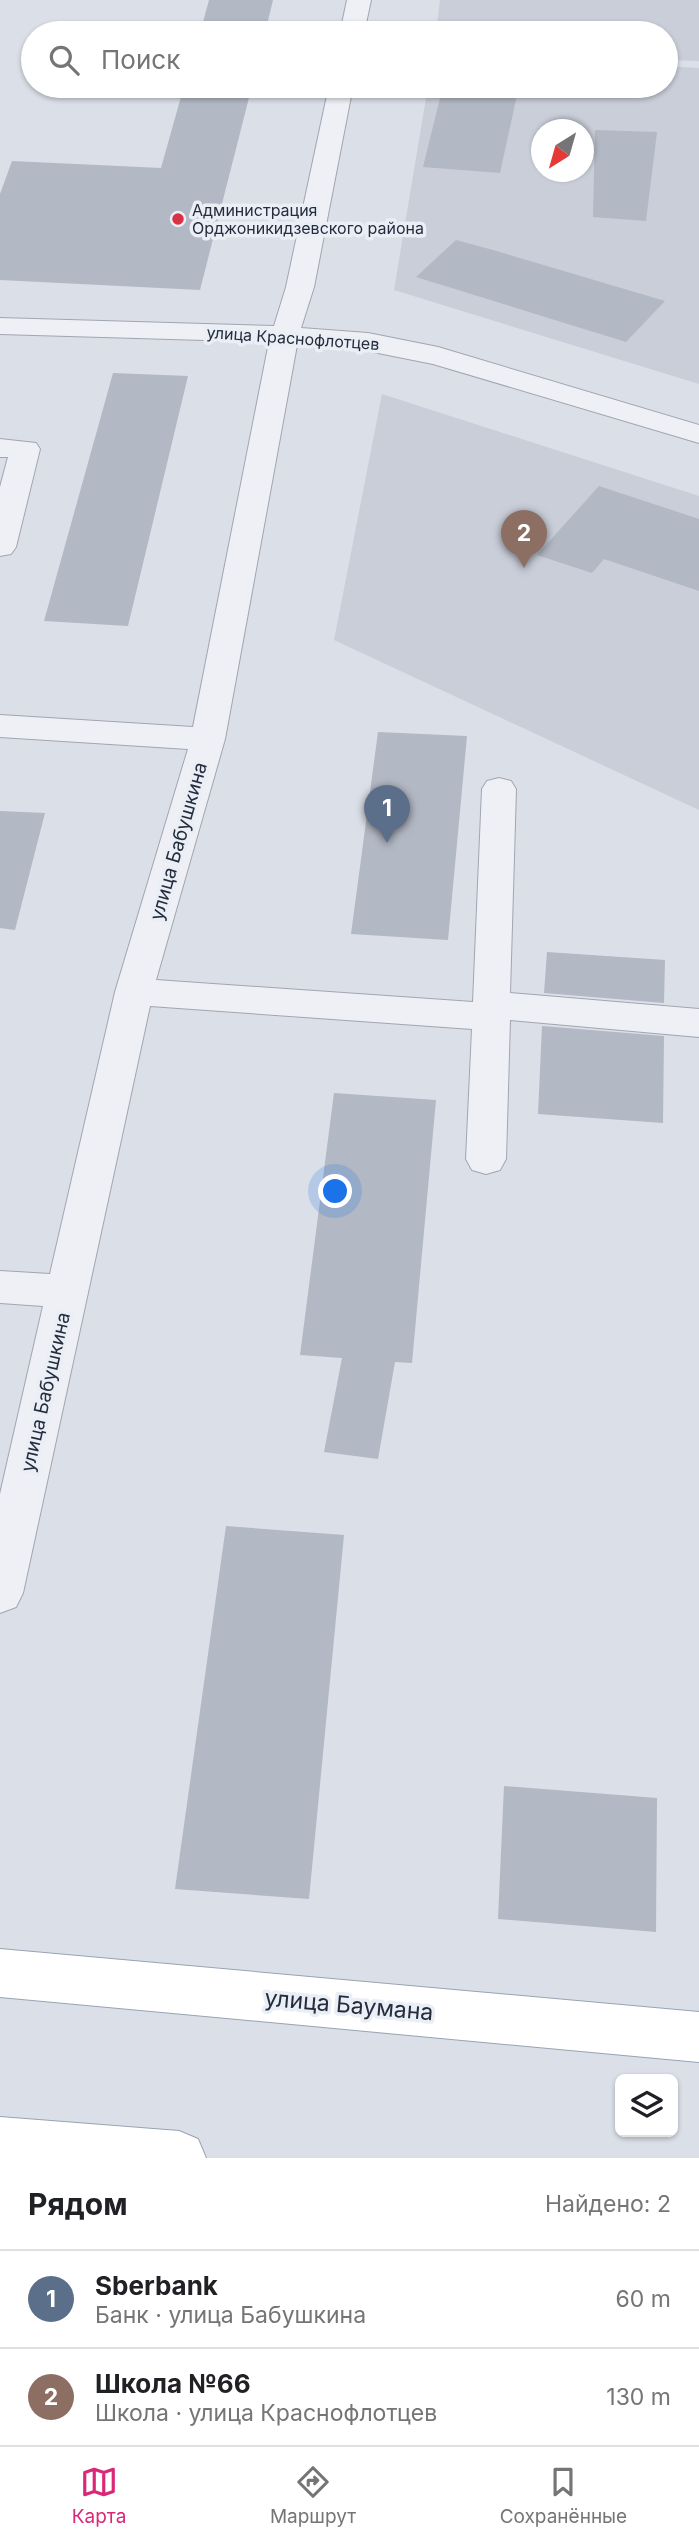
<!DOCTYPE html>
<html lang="ru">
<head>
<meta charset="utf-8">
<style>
  :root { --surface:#fff; --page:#f6f6f6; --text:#202124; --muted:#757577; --line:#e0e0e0; --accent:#db2777 }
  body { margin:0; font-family:Inter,sans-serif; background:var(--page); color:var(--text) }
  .controls { position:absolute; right:21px; bottom:21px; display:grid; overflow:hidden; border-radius:10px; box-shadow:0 2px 5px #0004 }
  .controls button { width:63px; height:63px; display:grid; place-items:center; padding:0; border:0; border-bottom:2px solid var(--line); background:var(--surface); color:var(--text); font:35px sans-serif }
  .compass { position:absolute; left:531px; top:119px; width:63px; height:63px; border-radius:50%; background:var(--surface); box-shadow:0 2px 5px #0004; rotate:217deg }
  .you { position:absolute; left:336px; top:1192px; width:24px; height:24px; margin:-18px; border:5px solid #fff; border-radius:50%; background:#1a73e8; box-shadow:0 0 0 10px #1a73e833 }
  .badge { display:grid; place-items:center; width:46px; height:46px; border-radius:50%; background:var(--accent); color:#fff; font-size:23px; font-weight:700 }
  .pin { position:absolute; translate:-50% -58px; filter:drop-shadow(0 2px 4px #0008) }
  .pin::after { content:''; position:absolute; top:37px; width:24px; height:21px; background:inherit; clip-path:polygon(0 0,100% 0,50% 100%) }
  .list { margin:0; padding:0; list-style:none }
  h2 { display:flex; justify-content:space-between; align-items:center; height:91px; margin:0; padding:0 28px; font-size:30px }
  h2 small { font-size:23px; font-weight:400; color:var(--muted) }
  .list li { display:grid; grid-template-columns:46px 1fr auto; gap:21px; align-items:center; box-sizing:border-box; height:98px; padding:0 28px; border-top:2px solid var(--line) }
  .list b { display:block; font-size:26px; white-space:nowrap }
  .list p { margin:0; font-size:23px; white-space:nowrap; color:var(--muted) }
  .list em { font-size:23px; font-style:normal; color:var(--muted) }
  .icon { flex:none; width:38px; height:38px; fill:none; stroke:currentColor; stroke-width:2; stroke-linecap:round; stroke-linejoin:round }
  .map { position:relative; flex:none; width:699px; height:2158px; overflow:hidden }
  .search { position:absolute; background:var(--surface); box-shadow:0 2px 5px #0004; left:21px; right:21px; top:21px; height:77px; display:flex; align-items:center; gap:18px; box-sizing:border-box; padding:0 24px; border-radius:38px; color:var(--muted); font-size:26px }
  .sheet { height:287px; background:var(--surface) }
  nav { display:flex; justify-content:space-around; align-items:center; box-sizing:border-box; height:98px; border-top:2px solid var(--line); background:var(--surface); font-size:19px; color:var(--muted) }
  nav a { display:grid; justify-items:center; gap:4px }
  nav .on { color:var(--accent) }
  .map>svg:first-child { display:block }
  .built { fill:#c9ced9; fill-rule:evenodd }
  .building { fill:#b2b8c4 }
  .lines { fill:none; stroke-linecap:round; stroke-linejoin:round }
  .minor-casing { stroke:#a0a6b1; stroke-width:2 }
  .major-casing { stroke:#99a3b4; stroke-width:2 }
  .minor { fill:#eef0f5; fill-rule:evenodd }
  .major { fill:#fff; fill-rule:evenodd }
  .poi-dot { fill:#da3245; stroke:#eaeef5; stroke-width:2.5 }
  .labels { text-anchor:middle; stroke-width:7; stroke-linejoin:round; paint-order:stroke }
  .far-poi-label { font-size:16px; fill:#242c3e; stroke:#eaeef5; text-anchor:start }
  .far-street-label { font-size:16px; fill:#242c3e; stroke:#eaeef5 }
  .street-label { font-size:19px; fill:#242c3e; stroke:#eaeef5 }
  .near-street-label { font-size:23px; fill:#242c3e; stroke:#eaeef5 }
</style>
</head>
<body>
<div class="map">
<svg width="699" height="2158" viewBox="0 0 699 2158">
  <rect width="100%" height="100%" fill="#dbdfe7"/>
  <!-- built -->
  <path class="built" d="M440 0H699V61L666 60V33H436Z
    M666 66 699 68V384L394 290 428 86H666ZM542 130H584V172H542Z
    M382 394 699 496V810L334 640Z"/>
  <!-- building -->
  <path class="building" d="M209 0H273L265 33H200Z
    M184 86H252L200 290 0 280V194L12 161 161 168Z
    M443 86H519L500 173 423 167Z
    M595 130 657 132 646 221 593 217Z
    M456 240 493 250 665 301 626 342 416 277Z
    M113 373 188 376 128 626 44 621Z
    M599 486 699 519V591L604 559 592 573 537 555Z
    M378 732 467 736 448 940 351 934Z
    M0 811 45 813 15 930 0 928Z
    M547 952 665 960 664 1003 544 993Z
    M542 1026 664 1036 663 1123 538 1114Z
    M334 1093 436 1100 412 1363 395 1362 378 1459 324 1452 342 1358 300 1355Z
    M226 1526 344 1535 309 1899 175 1889Z
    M504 1786 657 1798 656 1932 498 1919Z"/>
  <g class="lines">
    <defs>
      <path id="minor" d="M347 0H371L364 33H340Z
        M329 86H353L314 287 301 328 368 333 438 347 699 425V443L433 364 368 351 297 345 225 739 156 980 473 1002 482 789 487 781 499 778 511 781 516 789 510 993 699 1009V1037L510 1020 506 1159 500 1170 486 1174 472 1170 466 1159 472 1029 150 1006 23 1593 16 1607 0 1613V1494L43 1306 0 1303V1271L50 1274 115 992 188 749 0 737V715L193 727 269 342 0 334V318L274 326 286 287Z
        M0 439 36 443 40 449 16 547 11 554 0 556V487L8 457H0Z"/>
      <path id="major" d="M0 1949 699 2012V2062L0 1997Z
        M0 2117 179 2131 198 2139 206 2158H0Z"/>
    </defs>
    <!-- minor casing -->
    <use href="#minor" class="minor-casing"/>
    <!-- major casing -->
    <use href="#major" class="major-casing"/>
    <!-- minor -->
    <use href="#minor" class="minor"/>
    <!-- major -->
    <use href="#major" class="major"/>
  </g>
  <!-- markers -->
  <circle class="poi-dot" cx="178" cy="219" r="7"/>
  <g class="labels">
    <!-- far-poi labels -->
    <g class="far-poi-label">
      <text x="192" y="216">Администрация<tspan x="192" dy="18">Орджоникидзевского района</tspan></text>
    </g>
    <!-- far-street labels -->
    <g class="far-street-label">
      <text transform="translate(293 338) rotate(4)" y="6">улица Краснофлотцев</text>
    </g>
    <!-- street labels -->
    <g class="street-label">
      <text transform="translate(178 841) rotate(-74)" y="7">улица Бабушкина</text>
      <text transform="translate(45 1392) rotate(-77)" y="7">улица Бабушкина</text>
    </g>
    <!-- near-street labels -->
    <g class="near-street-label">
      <text transform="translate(349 2005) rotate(5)" y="8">улица Баумана</text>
    </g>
  </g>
</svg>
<div class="controls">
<button><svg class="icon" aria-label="layers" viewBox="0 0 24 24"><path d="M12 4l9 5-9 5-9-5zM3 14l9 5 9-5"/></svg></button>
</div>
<svg class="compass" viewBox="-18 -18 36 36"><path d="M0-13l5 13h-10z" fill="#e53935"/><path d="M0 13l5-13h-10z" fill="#757577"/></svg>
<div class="you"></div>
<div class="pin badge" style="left:387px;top:843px;background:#5c6f8a">1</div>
<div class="pin badge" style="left:524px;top:568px;background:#8d6e63">2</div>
<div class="search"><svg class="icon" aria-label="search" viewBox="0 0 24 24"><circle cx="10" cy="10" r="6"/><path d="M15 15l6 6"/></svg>Поиск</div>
</div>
<section class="sheet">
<h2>Рядом<small>Найдено: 2</small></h2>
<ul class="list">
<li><span class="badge" style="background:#5c6f8a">1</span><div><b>Sberbank</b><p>Банк · улица Бабушкина</p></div><em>60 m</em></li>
<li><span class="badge" style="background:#8d6e63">2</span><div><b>Школа №66</b><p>Школа · улица Краснофлотцев</p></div><em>130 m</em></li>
</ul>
</section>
<nav>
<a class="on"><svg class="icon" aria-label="map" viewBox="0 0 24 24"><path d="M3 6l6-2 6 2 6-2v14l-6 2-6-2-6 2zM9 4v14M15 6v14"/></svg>Карта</a>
<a><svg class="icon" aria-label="directions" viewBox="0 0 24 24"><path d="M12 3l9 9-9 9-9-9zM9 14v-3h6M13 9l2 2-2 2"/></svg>Маршрут</a>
<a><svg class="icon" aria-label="saved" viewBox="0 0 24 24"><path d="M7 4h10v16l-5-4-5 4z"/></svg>Сохранённые</a>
</nav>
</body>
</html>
